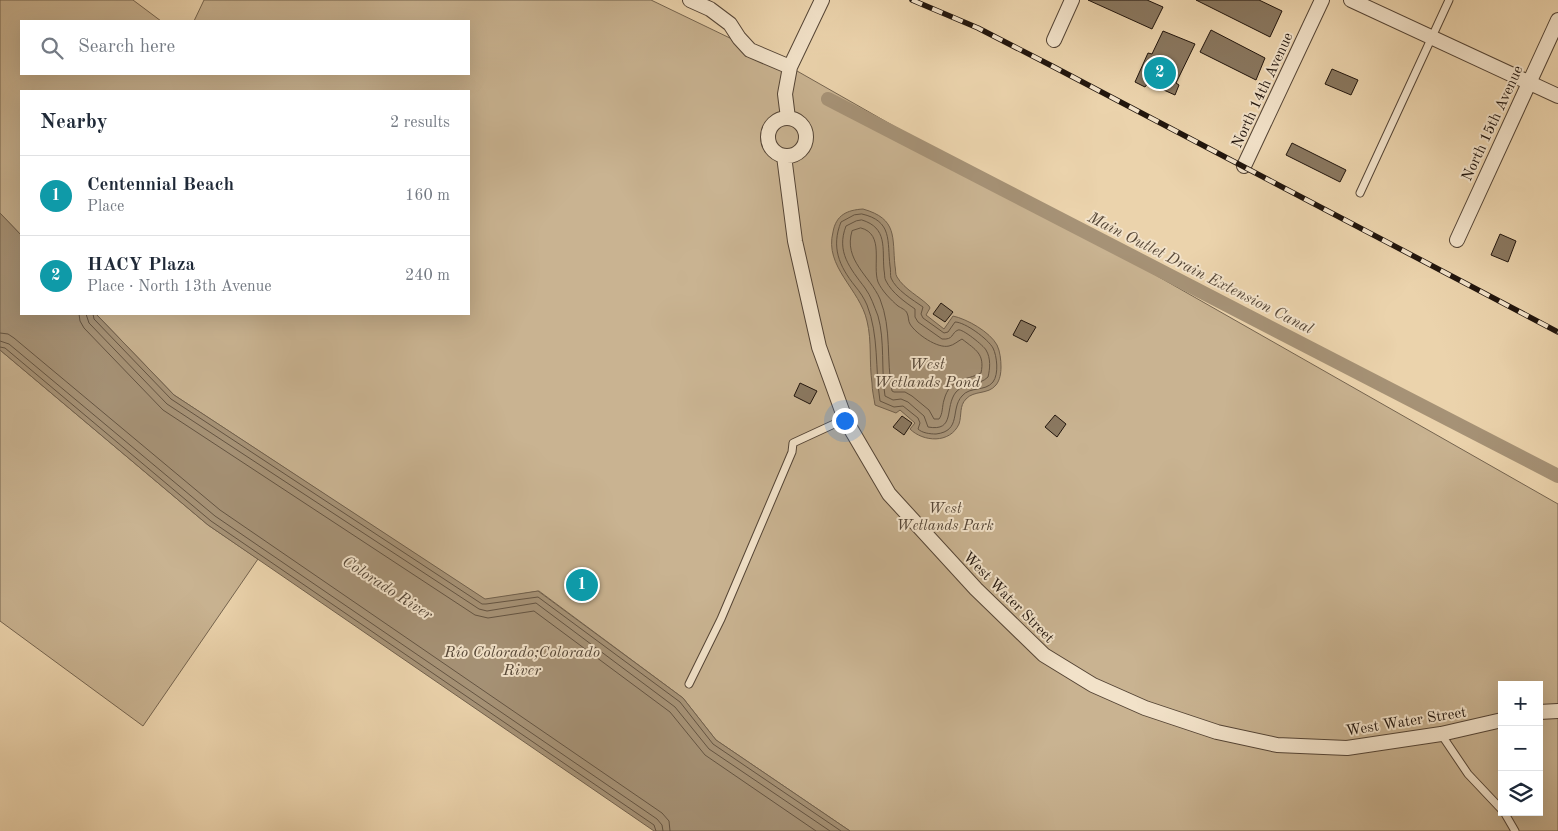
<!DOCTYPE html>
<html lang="en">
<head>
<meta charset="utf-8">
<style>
  :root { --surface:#fff; --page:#f6f6f7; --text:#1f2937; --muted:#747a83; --line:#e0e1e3; --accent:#7c3aed }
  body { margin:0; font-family:"Old Standard TT",serif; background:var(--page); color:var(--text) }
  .controls { position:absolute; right:15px; bottom:15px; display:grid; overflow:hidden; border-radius:0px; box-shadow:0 5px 20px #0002 }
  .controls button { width:45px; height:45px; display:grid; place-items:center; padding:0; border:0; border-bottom:1px solid var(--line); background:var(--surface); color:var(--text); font:25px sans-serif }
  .you { position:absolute; left:844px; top:420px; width:18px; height:18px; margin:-12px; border:4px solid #fff; border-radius:50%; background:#1a73e8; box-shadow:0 0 0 8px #1a73e833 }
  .badge { display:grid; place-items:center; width:32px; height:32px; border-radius:50%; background:var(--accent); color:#fff; font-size:16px; font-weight:700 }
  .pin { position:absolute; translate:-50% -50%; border:2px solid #fff; box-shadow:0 1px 5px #0006 }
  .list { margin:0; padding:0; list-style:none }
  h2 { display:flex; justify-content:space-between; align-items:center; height:65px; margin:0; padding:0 20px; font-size:21px }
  h2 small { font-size:16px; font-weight:400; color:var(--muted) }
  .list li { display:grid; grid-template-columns:32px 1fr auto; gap:15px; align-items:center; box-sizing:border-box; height:80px; padding:0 20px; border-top:1px solid var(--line) }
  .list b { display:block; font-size:19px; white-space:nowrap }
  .list p { margin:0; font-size:16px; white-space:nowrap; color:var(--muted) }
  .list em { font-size:16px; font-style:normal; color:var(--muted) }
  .icon { flex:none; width:28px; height:28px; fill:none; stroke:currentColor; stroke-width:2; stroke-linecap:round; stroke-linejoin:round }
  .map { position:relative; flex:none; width:1558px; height:831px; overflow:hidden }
  .search { position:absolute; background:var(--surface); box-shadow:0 5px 20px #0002; left:20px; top:20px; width:450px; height:55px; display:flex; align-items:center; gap:12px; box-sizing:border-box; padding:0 18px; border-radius:0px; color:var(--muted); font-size:19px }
  .panel { position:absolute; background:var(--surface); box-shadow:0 5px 20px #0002; left:20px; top:90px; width:450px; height:225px; border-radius:0px }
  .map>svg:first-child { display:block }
  .green { fill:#c9b391; stroke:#75644f; fill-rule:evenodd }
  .water { fill:#a69276; stroke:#71604c }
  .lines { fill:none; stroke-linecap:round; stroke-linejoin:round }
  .shore { stroke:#645442; stroke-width:1 }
  .canal { stroke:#a69276; stroke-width:14 }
  .building { fill:#8a7860; stroke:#21150d }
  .lane-casing { stroke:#544435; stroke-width:9 }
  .street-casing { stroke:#544435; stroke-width:16 }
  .lane { stroke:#f2e2c9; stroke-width:7 }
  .street { stroke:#f2e2c9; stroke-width:14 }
  .rail-casing { stroke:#21150d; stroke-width:5.5 }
  .rail { stroke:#f2e2c9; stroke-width:4; stroke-dasharray:11; stroke-linecap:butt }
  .labels { text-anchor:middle; stroke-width:4; stroke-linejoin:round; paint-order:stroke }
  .street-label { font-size:15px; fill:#21150d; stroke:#f2e2c9 }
  .park-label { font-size:15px; font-style:italic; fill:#534435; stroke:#f2e2c9 }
  .water-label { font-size:16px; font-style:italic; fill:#564737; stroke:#f2e2c9 }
</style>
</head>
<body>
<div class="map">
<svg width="1558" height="831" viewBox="0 0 1558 831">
  <rect width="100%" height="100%" fill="#ebd3ac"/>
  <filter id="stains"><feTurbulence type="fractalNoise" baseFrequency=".004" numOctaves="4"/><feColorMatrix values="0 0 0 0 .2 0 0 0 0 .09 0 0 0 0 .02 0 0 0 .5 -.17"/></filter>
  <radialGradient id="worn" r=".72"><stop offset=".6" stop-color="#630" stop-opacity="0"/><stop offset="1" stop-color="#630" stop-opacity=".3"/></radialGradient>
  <!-- green -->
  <path class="green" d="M0 0H133L161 21H21V74H469V21H194L204 0H651L790 67 1558 504V831H850L716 740 683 698 539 591 485 600 174 395 96 314H469V91H21V235L0 213ZM1502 685H1539V812H1502Z
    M0 350 208 525 258 559 143 726 0 621Z"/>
  <!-- water -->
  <path class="water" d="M863 209C898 219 892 237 895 266 896 270 895 274 897 277 905 290 919 296 929 306L930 308 926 315 944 329 953 316C967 319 990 332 997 345 1000 351 1001 360 1001 367 1001 373 1000 380 996 385 988 395 974 390 966 399 959 406 962 415 959 424 950 444 923 442 910 429L915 423 900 410 896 413 875 405C874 398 872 390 872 383 869 363 872 341 867 321 860 289 824 267 833 232 836 215 847 210 863 209Z
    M0 213 21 235V314H96L174 395 485 599 538 591 683 698 716 740 850 831H654L208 525 0 350Z"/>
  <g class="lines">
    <!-- shore -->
    <path class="shore" d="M862 214C893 221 887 241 890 266 891 270 890 275 891 278 896 290 913 300 923 307L921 314 923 318 944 333 948 332 955 322C965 322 988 339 993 348 997 356 999 374 993 382 985 392 970 386 962 396 950 409 962 431 936 434 930 434 922 433 918 429L920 423 918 418 903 406 894 407 880 401C875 369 879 335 867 305 864 298 860 292 855 286 839 266 831 247 841 222L854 215Z
      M862 220C888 228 882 248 884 270 885 274 884 278 886 281 892 293 905 302 915 309V317L918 322 942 339C954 340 951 333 958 330 962 328 984 346 986 350 991 358 990 369 988 377 979 386 965 382 956 392 944 407 956 432 928 427L924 416 908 402 901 399 893 400 885 396C881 371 885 340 878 316 874 306 871 296 865 288 850 268 836 252 846 226L856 221Z
      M861 228C885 234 872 265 878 282 882 291 891 300 898 306 901 308 906 310 907 313 909 317 908 321 910 324 916 334 938 349 949 346 954 345 958 341 962 339 976 350 985 354 981 373 966 381 950 377 944 400 942 406 943 414 939 419H934L929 410 912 396 905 392H894L892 391C886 360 892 329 880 299 870 276 843 260 852 231Z
      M79 314 80 321 84 328 163 410 475 615 488 618 534 611 670 712 705 755 816 831
      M86 314 89 323 167 404 479 609 487 611 536 603 675 707 709 749 830 831
      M93 314 94 319 171 399 482 604H486L538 597 680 702 713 744 841 831
      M0 333 8 334 14 338 220 510 662 813 669 821 670 831
      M0 341 9 344 215 516 657 819 662 825 663 831
      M0 347 5 348 211 521 654 825 656 831"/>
    <!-- canal -->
    <path class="canal" d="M828 99 1558 476"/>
  </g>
  <!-- building -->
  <path class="building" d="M1088 0H1147L1163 7 1152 29Z
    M1196 0H1259L1282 11 1270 37Z
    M1211 30 1265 58 1256 80 1200 52Z
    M1163 31 1195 44 1176 83 1179 85 1175 95 1148 83 1145 87 1135 82 1148 53 1152 54Z
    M1332 69 1358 80 1351 95 1325 84Z
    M1292 143 1346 170 1340 182 1286 155Z
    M1500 234 1516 241 1508 262 1491 255Z
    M941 303 953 312 945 322 933 314Z
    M1021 320 1036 327 1027 342 1013 335Z
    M800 383 817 391 810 404 794 396Z
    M1055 415 1066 424 1057 437 1045 427Z
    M902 416 912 423 904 435 893 427Z"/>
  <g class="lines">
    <defs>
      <path id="lane" d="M1360 193 1449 0
        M689 684 721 619 792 452 793 443 845 419
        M1441 734 1468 774 1502 810
        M1504 812 1515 831"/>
      <path id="street" d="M690 0 710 9 730 24 739 38 750 50 790 67
        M1351 0 1558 96
        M1054 40 1072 0
        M768 137a19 19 0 1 1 38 0a19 19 0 1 1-38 0Z
        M788 118 785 94 790 67 822 0
        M784 156 795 241 819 347 845 419 889 494 976 589 1044 655 1093 685 1145 708 1217 732 1277 745 1347 748 1441 734 1502 720
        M1244 166 1322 0
        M1457 240 1558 20
        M1539 712 1558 711"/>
    </defs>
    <!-- lane casing -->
    <use href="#lane" class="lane-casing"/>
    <!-- street casing -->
    <use href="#street" class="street-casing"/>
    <!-- lane -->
    <use href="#lane" class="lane"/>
    <!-- street -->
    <use href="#street" class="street"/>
    <defs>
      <path id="rail" d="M912 0 978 28 1052 66 1558 332"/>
    </defs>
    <!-- rail casing -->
    <use href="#rail" class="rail-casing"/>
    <!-- rail -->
    <use href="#rail" class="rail"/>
  </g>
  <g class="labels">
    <!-- street labels -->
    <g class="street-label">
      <text transform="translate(1262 90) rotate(-65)" y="5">North 14th Avenue</text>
      <text transform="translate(1492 123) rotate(-65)" y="5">North 15th Avenue</text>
      <text transform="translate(1009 597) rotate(45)" y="5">West Water Street</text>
      <text transform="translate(1406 721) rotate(-9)" y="5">West Water Street</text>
    </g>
    <!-- park labels -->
    <g class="park-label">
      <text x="945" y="513">West<tspan x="945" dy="17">Wetlands Park</tspan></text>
    </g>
    <!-- water labels -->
    <g class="water-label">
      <text transform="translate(1201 272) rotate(27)" y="6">Main Outlet Drain Extension Canal</text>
      <text x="927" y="369">West<tspan x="927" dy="18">Wetlands Pond</tspan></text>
      <text transform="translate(388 587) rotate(33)" y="6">Colorado River</text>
      <text x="522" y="657">Río Colorado;Colorado<tspan x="522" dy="18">River</tspan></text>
    </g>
  </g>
  <rect width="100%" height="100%" filter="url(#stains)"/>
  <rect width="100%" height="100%" fill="url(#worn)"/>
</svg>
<div class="controls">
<button>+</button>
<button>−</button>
<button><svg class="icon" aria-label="layers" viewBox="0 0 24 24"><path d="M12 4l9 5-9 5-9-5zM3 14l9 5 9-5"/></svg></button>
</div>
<div class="you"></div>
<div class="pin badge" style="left:582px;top:585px;background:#0f9aa8">1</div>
<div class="pin badge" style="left:1160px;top:73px;background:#0f9aa8">2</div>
<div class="search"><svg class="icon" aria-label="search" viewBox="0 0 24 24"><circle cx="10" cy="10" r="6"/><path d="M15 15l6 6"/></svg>Search here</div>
<section class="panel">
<h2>Nearby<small>2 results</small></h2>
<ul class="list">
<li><span class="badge" style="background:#0f9aa8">1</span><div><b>Centennial Beach</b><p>Place</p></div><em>160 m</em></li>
<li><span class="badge" style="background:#0f9aa8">2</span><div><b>HACY Plaza</b><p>Place · North 13th Avenue</p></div><em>240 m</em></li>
</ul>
</section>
</div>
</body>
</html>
